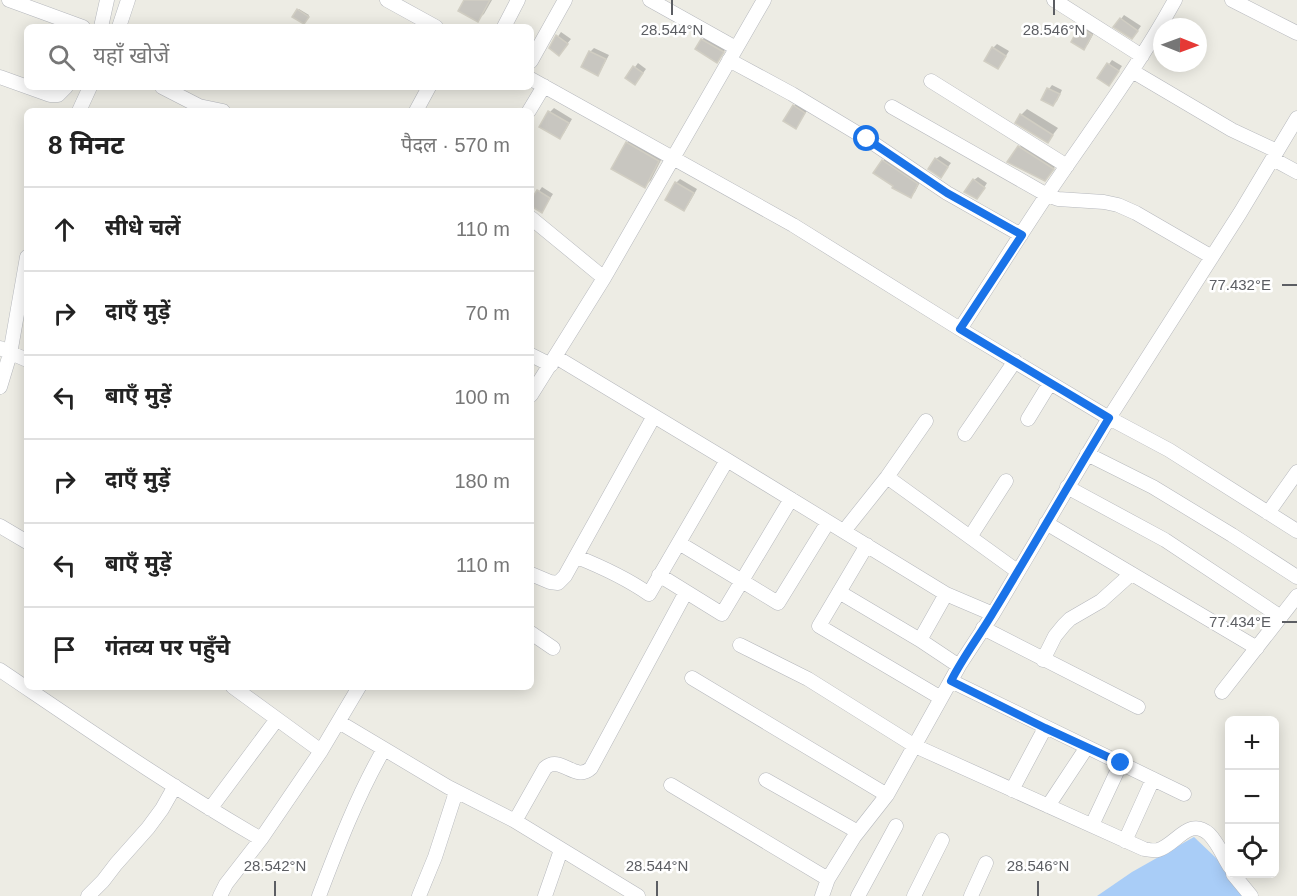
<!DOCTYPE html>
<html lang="hi">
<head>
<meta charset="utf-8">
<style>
  :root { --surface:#fff; --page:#f6f6f6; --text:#222; --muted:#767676; --line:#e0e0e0 }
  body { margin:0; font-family:Arial,"Noto Sans Devanagari",sans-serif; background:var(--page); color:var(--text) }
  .controls { position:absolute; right:18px; bottom:18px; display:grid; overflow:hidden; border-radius:9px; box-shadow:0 3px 15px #0003 }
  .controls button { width:54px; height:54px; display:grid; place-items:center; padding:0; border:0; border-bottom:2px solid var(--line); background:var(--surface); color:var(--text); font:30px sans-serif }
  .compass { position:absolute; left:1153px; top:18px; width:54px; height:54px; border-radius:50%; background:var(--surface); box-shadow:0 3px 15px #0003; rotate:91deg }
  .stop { position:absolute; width:18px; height:18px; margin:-14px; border:4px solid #1a73e8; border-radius:50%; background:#fff }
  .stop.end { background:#1a73e8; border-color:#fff; box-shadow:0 2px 6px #0008 }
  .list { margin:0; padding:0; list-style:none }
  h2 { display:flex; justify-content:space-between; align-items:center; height:78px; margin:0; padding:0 24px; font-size:26px }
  h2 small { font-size:20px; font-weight:400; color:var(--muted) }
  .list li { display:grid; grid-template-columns:39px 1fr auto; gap:18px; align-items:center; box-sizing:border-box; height:84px; padding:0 24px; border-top:2px solid var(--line) }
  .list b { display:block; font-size:22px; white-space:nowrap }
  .list em { font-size:20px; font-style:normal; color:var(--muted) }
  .icon { flex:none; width:33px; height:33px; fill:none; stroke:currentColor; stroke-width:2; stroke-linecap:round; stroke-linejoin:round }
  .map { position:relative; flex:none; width:1297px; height:896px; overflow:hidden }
  .search { position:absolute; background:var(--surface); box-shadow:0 3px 15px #0003; left:24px; top:24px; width:510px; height:66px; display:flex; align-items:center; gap:15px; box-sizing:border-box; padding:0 21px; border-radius:9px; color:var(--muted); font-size:22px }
  .panel { position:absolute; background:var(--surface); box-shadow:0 3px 15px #0003; left:24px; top:108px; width:510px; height:582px; border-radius:9px }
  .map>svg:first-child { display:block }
  .water { fill:#a9cdf7 }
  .shadow { fill:#0003 }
  .building { fill:#c8c6c0; stroke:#d1cec3; stroke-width:1.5 }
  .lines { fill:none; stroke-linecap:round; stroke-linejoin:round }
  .minor-casing { stroke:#b6b8bd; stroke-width:15 }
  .minor { stroke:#fff; stroke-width:14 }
  .route { stroke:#1a73e8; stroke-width:8 }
  .ticks { fill:none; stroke:#5c5e63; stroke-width:2 }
  .ticks-label { font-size:15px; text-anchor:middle; fill:#5c5e63; stroke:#fff; stroke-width:5; stroke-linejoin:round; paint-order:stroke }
</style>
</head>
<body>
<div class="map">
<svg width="1297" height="896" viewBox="0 0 1297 896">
  <rect width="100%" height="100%" fill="#edece4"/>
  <!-- water -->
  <path class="water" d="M1194 837 1256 896H1097L1132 872Z"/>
  <!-- shadow -->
  <path class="shadow" d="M466 0H492L484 14 477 20Z
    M299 9 309 15 306 21 298 10Z
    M1124 15 1141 26 1136 33 1121 19Z
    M1084 24 1095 31 1088 44 1084 48 1080 28Z
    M561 32 571 39 562 50 551 47Z
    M706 36 727 47 717 61 702 40Z
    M997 44 1009 51 998 68 993 48Z
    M594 48 609 55 601 70 597 74 590 52Z
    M1112 60 1122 66 1113 80 1099 78Z
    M638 63 646 69 638 80 627 78Z
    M1052 85 1062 90 1057 101 1053 104 1043 99 1049 89Z
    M798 103 808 109 799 123 794 106Z
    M554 108 572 119 564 133 560 137 541 126 550 112Z
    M1027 109 1058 128 1048 141 1021 115Z
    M633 137 664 154 651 180 645 186 627 143Z
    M1023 143 1057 164 1049 175 1020 147Z
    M940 156 951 163 944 172 936 159Z
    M887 157 921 180 915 192 911 196 883 161Z
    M978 177 987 183 980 194 974 180Z
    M680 179 697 189 688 205 684 209 676 183Z
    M542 187 553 194 542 211 531 203Z"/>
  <!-- building -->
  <path class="building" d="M464 0H490L478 22 458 11Z
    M297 9 309 17 304 24 292 17Z
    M1120 18 1138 31 1132 39 1113 27Z
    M1079 27 1092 35 1084 50 1071 42Z
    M556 35 568 44 559 56 549 48Z
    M701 39 724 52 717 63 695 49Z
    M992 47 1006 56 998 69 984 61Z
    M589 51 606 59 598 76 581 67Z
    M1107 63 1119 71 1109 86 1097 78Z
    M633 66 643 73 635 85 625 78Z
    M1047 88 1060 94 1053 106 1041 100Z
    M793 105 805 113 796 129 783 121Z
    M548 111 569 123 560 139 539 127Z
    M1020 114 1053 135 1048 143 1015 123Z
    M626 142 659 161 645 188 611 169Z
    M1018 146 1054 169 1045 181 1007 162Z
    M935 158 948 167 941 178 928 169Z
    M882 160 918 184 911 198 892 188 893 186 873 173Z
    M973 179 985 188 977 199 964 192Z
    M675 182 694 193 684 211 665 200Z
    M537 190 550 198 542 213 531 206V200Z"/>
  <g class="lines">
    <defs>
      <path id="minor" d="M9 0 83 27
        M387 0 436 27
        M650 0 736 48
        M1054 0 1142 56
        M1232 0 1297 33
        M101 27 107 0
        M119 27 128 0
        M504 27 518 0
        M729 60 792 94 867 139 947 193 1021 235
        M531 61 565 0
        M1132 71 1232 130 1277 151
        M0 77 50 95H58L66 87
        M531 79 793 225 960 329 1109 418 1169 450 1297 531
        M931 81 1067 166
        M162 87 199 106 223 111
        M892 107 1047 195 1058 199 1104 202 1118 205 1136 213 1212 257
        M79 111 90 87
        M416 111 429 87
        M529 111 544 86
        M1273 159 1297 172
        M531 218 604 278
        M960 329C992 281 1022 231 1055 183 1096 123 1140 64 1175 0
        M0 348 27 360
        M531 355 551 365
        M556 357 727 460 946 594 993 614
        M0 387 10 354 27 257
        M531 395 604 278 764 0
        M1028 419 1050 383
        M965 434 1015 361
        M1087 454 1153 487 1232 535 1297 577
        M887 477 1017 571
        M1067 487 1165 540 1281 617
        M1268 513 1297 472
        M1046 523 1257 648
        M0 526 27 542
        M844 531 887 477 926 421
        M970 537 1006 481
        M679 543 742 581 778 603 828 522
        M867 545 819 626 941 698
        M577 557C602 567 626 578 649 594L727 460
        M531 574 550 582 558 583 565 576 654 416
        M659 575 722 614 791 499
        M839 592 920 640 959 666
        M983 628 1138 707
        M531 633 553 648
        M920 640 946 594
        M740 645 808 679 915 746 1144 849C1149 850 1154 851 1158 850 1176 845 1189 816 1209 834 1218 843 1223 856 1230 867
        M1043 660 1055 636 1064 625 1070 619 1101 601 1131 574
        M0 670C86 728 171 787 261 839
        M692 678 887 795
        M951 681 1184 794
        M233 687 321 751
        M1222 692 1297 596
        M339 722 448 787 515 821 638 896
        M766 780 858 832
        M671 785 828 879
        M1012 790 1045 728
        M1048 806 1087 747
        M210 809 277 719
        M515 821 545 768C561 754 575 783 591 768L686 592
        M1092 825 1121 763
        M1125 841 1153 779
        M1233 874 1251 896
        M88 896 103 881 116 864 148 828 162 809 175 786
        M220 896 226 884 261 839 321 751 359 687
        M319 896C338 846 357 796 384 749
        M419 896 435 857 456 792
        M545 896 561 850
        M822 896 828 879 854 837 887 795 959 666 993 614 1109 418 1240 213 1297 118
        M858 896 896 826
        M914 896 942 840
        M971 896 986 863"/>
    </defs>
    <!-- minor casing -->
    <use href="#minor" class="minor-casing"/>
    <!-- minor -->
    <use href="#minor" class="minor"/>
  </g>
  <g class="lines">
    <!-- route -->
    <path class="route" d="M867 139 947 193 1022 235 960 329 1109 418C1070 482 1033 547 994 611 980 635 963 657 951 681L1045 728 1121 763"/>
  </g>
  <!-- ticks -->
  <path class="ticks" d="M672 15V0M1054 15V0M1282 285H1297M1282 622H1297M275 896V881M657 896V881M1038 896V881"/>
  <g class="ticks-label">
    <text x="672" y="35">28.544°N</text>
    <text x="1054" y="35">28.546°N</text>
    <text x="1240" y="290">77.432°E</text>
    <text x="1240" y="627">77.434°E</text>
    <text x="275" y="871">28.542°N</text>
    <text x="657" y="871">28.544°N</text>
    <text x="1038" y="871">28.546°N</text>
  </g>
</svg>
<div class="controls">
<button>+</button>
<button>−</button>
<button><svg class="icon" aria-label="locate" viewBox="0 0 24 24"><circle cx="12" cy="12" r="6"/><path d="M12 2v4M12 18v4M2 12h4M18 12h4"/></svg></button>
</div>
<svg class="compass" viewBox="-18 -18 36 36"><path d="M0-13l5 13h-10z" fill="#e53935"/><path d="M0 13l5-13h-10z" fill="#767676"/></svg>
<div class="stop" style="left:867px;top:139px"></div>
<div class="stop end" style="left:1121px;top:763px"></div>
<div class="search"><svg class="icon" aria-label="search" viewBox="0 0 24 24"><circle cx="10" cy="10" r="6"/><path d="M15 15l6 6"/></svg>यहाँ खोजें</div>
<section class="panel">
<h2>8 मिनट<small>पैदल · 570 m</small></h2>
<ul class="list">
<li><svg class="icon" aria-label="ahead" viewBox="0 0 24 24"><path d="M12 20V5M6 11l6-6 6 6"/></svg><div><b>सीधे चलें</b></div><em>110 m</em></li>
<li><svg class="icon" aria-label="right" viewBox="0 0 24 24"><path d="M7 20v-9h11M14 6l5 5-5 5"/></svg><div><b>दाएँ मुड़ें</b></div><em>70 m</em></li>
<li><svg class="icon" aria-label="left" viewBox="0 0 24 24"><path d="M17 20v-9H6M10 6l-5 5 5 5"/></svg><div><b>बाएँ मुड़ें</b></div><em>100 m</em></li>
<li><svg class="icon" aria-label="right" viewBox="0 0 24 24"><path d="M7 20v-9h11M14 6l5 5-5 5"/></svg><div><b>दाएँ मुड़ें</b></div><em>180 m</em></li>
<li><svg class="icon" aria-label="left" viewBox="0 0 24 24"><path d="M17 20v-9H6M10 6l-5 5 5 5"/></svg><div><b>बाएँ मुड़ें</b></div><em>110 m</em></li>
<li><svg class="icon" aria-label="arrive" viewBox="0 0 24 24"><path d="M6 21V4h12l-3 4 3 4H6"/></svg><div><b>गंतव्य पर पहुँचे</b></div></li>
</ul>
</section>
</div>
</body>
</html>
